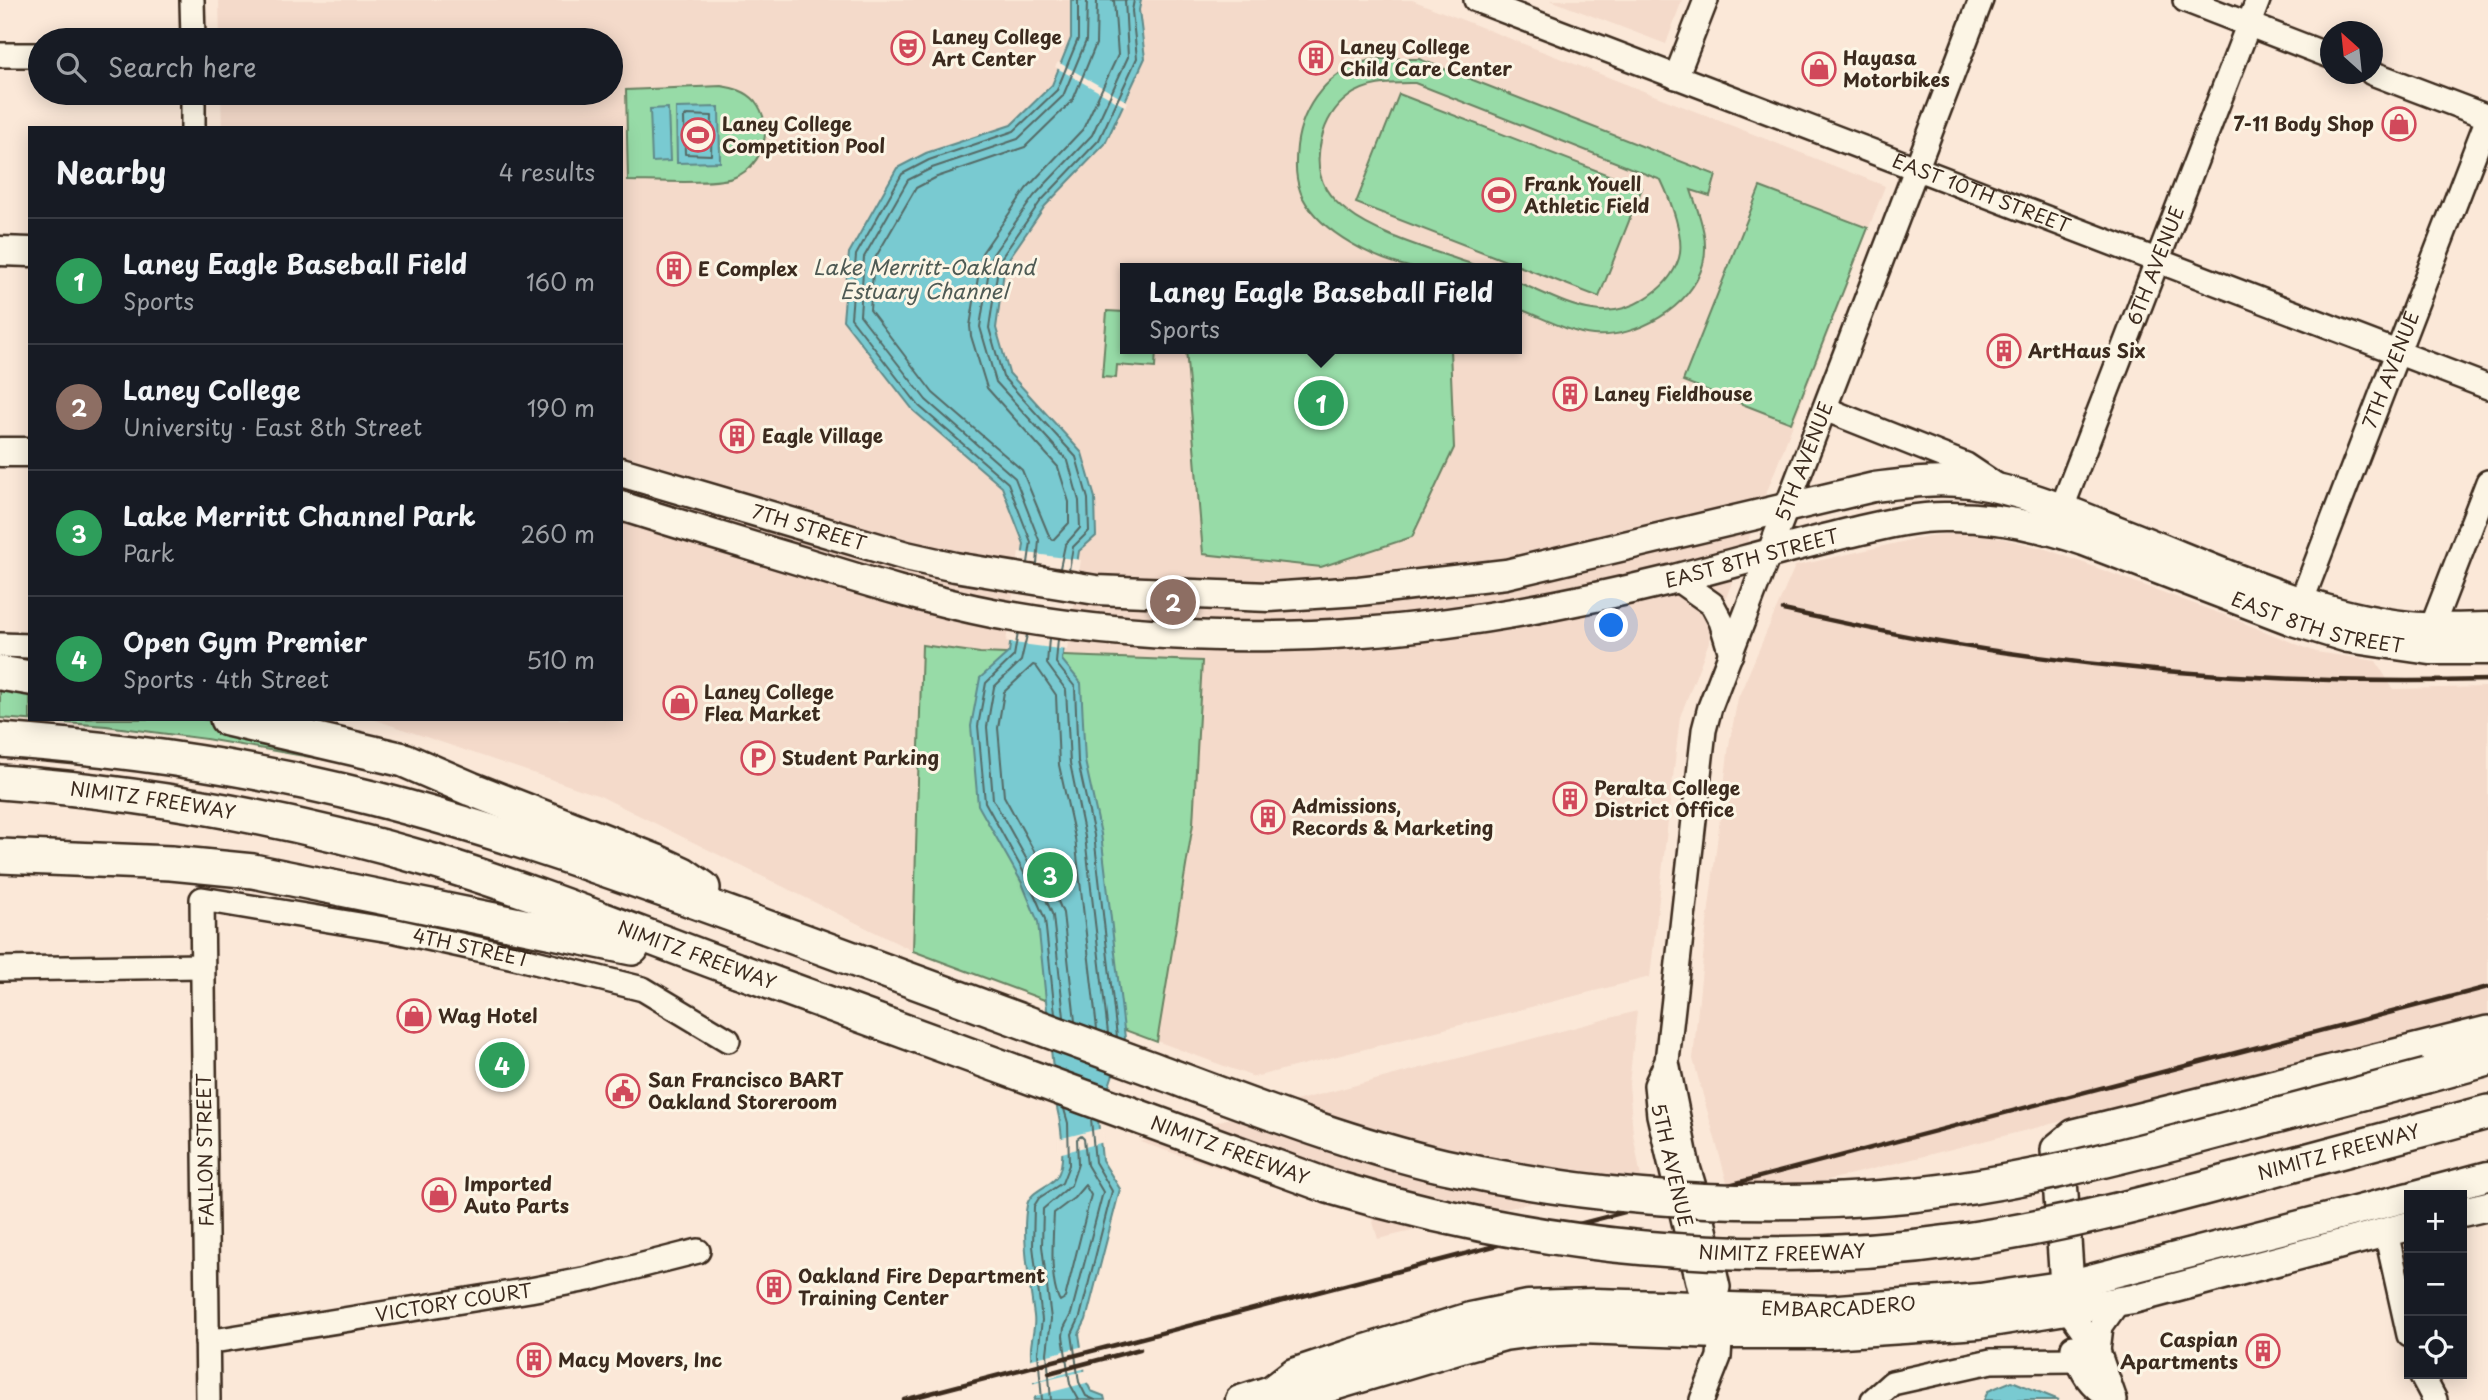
<!DOCTYPE html>
<html lang="en">
<head>
<meta charset="utf-8">
<style>
  :root { --surface:#171b24; --page:#242831; --text:#f1f3f6; --muted:#9ea1a6; --line:#363941; --accent:#0b8043 }
  body { margin:0; font-family:"Playpen Sans",sans-serif; background:var(--page); color:var(--text) }
  .controls { position:absolute; right:21px; bottom:21px; display:grid; overflow:hidden; border-radius:0px; box-shadow:0 4px 18px #0003 }
  .controls button { width:63px; height:63px; display:grid; place-items:center; padding:0; border:0; border-bottom:2px solid var(--line); background:var(--surface); color:var(--text); font:35px sans-serif }
  .compass { position:absolute; left:2320px; top:21px; width:63px; height:63px; border-radius:50%; background:var(--surface); box-shadow:0 4px 18px #0003; rotate:333deg }
  .you { position:absolute; left:1612px; top:626px; width:24px; height:24px; margin:-18px; border:5px solid #fff; border-radius:50%; background:#1a73e8; box-shadow:0 0 0 10px #1a73e833 }
  .badge { display:grid; place-items:center; width:46px; height:46px; border-radius:50%; background:var(--accent); color:#fff; font-size:23px; font-weight:700 }
  .pin { position:absolute; translate:-50% -50%; border:4px solid #fff; box-shadow:0 2px 7px #0006 }
  .popup { position:absolute; left:1120px; top:263px; width:402px; height:91px; box-sizing:border-box; display:grid; place-content:center; border-radius:0px; background:var(--surface); filter:drop-shadow(0 2px 5px #0005); font-size:23px; white-space:nowrap; color:var(--muted) }
  .popup b { font-size:26px; color:var(--text) }
  .popup::after { content:''; position:absolute; left:50%; top:100%; margin-left:-14px; border:14px solid transparent; border-top-color:var(--surface) }
  .list { margin:0; padding:0; list-style:none }
  h2 { display:flex; justify-content:space-between; align-items:center; height:91px; margin:0; padding:0 28px; font-size:30px }
  h2 small { font-size:23px; font-weight:400; color:var(--muted) }
  .list li { display:grid; grid-template-columns:46px 1fr auto; gap:21px; align-items:center; box-sizing:border-box; height:126px; padding:0 28px; border-top:2px solid var(--line) }
  .list b { display:block; font-size:26px; white-space:nowrap }
  .list p { margin:0; font-size:23px; white-space:nowrap; color:var(--muted) }
  .list em { font-size:23px; font-style:normal; color:var(--muted) }
  .icon { flex:none; width:38px; height:38px; fill:none; stroke:currentColor; stroke-width:2; stroke-linecap:round; stroke-linejoin:round }
  .map { position:relative; flex:none; width:2488px; height:1400px; overflow:hidden }
  .search { position:absolute; background:var(--surface); box-shadow:0 4px 18px #0003; left:28px; top:28px; width:595px; height:77px; display:flex; align-items:center; gap:18px; box-sizing:border-box; padding:0 24px; border-radius:38px; color:var(--muted); font-size:26px }
  .panel { position:absolute; background:var(--surface); box-shadow:0 4px 18px #0003; left:28px; top:126px; width:595px; height:595px; border-radius:0px }
  .map>svg:first-child { display:block }
  .built { fill:#f4daca; fill-rule:evenodd }
  .green { fill:#97dba7; stroke:#698262; stroke-width:2 }
  .water { fill:#79cad1; stroke:#608a89; stroke-width:2 }
  .pier { fill:#fbe8d8 }
  .lines { fill:none; stroke-linecap:round; stroke-linejoin:round }
  .shore { stroke:#546a66; stroke-width:2 }
  .minor-casing { stroke:#3b2a1e; stroke-width:28 }
  .major-casing { stroke:#3b2a1e; stroke-width:33 }
  .highway-casing { stroke:#3b2a1e; stroke-width:38 }
  .minor { stroke:#fcf5e5; stroke-width:23 }
  .major { stroke:#fcf5e5; stroke-width:28 }
  .highway { stroke:#fcf5e5; stroke-width:33 }
  .rail { stroke:#3b2a1e; stroke-width:4.5 }
  .highway-bridge-casing { stroke:#3b2a1e; stroke-width:38; stroke-linecap:butt }
  .highway-bridge { stroke:#fcf5e5; stroke-width:33 }
  .labels { text-anchor:middle; stroke-width:6; stroke-linejoin:round; paint-order:stroke }
  .poi-label { font-size:19px; font-weight:bold; fill:#3b2a1e; stroke:#fcf5e5; text-anchor:start }
  .street-label { font-size:19px; fill:#3b2a1e; stroke:#fcf5e5 }
  .water-label { font-size:21px; font-style:italic; fill:#4e5a54; stroke:#fcf5e5 }
</style>
</head>
<body>
<div class="map">
<svg width="2488" height="1400" viewBox="0 0 2488 1400">
  <rect width="100%" height="100%" fill="#fbe8d8"/>
  <filter id="ink" filterUnits="userSpaceOnUse"><feTurbulence type="fractalNoise" baseFrequency=".0143" numOctaves="2"/><feDisplacementMap in="SourceGraphic" scale="14" xChannelSelector="R" yChannelSelector="G"/><feConvolveMatrix kernelMatrix="1 2 1 2 8 2 1 2 1" color-interpolation-filters="sRGB"/></filter>
  <g filter="url(#ink)">
    <!-- built -->
    <path class="built" d="M219 0H1412L1885 186 1680 717 1650 977 1254 1077 913 951 600 796 373 719H621V128H222L221 93H611V40H220ZM1125 268H1517V349H1125Z
      M1550 0H1682L1666 44Z
      M1959 533 1992 536 2046 549 2224 615 2316 652 2376 661 2393 689 2488 687V1014L1733 1204 1693 1059 1704 948 1729 745 1738 698 1795 566 1928 536Z
      M1637 1011 1629 1084 1633 1134 1641 1177 1378 1239 1372 1219 1140 1142Z"/>
    <!-- green -->
    <path class="green" d="M1419 59 1716 175 1710 196 1691 190C1698 212 1710 239 1703 264 1692 307 1636 339 1593 335 1570 333 1539 316 1517 308V282C1540 291 1569 307 1593 310 1627 316 1669 291 1679 258 1685 237 1670 199 1661 180L1415 83C1392 83 1367 82 1348 97 1322 116 1310 161 1326 189 1332 199 1340 206 1348 212 1379 237 1443 253 1482 268 1461 268 1432 272 1413 268 1376 260 1321 233 1303 198 1295 181 1295 165 1297 146 1302 105 1329 70 1371 60 1386 57 1404 59 1419 59Z
      M721 86C734 88 746 91 755 101 775 126 764 165 735 177 718 185 650 181 628 181L626 90Z
      M1399 94 1642 188 1599 297 1356 203Z
      M1760 187 1868 228 1791 423 1683 381Z
      M1107 311 1125 312V349H1156L1155 368 1117 365 1116 378 1102 377Z
      M1186 349H1450L1454 448 1412 537 1321 567 1203 554Z
      M922 645 980 653 1202 661 1193 824 1157 1042 913 951Z
      M0 687 30 691V719H202L250 728 324 748 322 759 206 739 106 726 0 718Z"/>
    <!-- water -->
    <path class="water" d="M1071 0H1141L1139 10 1145 58 1105 144 1045 206 1005 264 996 328 1009 373 1082 453 1095 498 1096 536 1079 551 1062 660 1081 683 1085 761 1101 834 1125 1038 1098 1119 1102 1160 1120 1189 1086 1320 1079 1334 1086 1381 1091 1391 1104 1396 1105 1400H1034L1036 1396C1034 1382 1031 1367 1031 1353 1030 1341 1036 1329 1034 1316 1030 1284 1021 1236 1027 1205 1030 1192 1045 1188 1054 1180 1068 1168 1061 1124 1057 1108L1038 922 1022 883 978 805 971 726 980 678 1009 652 1024 544 1002 487 914 411 843 320 849 253 897 168 926 153 1011 125 1052 85 1071 38Z
      M719 107 720 162 677 163 676 108Z
      M668 108 670 161 652 162 650 109Z
      M2012 1381 2059 1400H1984L1988 1391Z"/>
    <!-- pier -->
    <path class="pier" d="M1058 62 1128 102 1126 107 1055 67Z
      M1019 552 1081 560 1067 650 1006 642Z
      M1103 1128 1104 1142 1058 1154V1139Z
      M1084 1346 1087 1368 1031 1382 1028 1360Z
      M1088 1370 1090 1382 1032 1397 1031 1384Z"/>
    <g class="lines">
      <!-- shore -->
      <path class="shore" d="M1097 0 1096 44 1073 100 1025 147 937 177 916 188 874 260 870 310 933 393 1022 470 1050 538 1053 540 1069 523V502L1058 467 987 388 971 336 970 326 982 253 1026 189 1083 129 1118 55 1114 0
        M687 115 712 116 711 155 685 154 684 118Z
        M1028 563 1031 542 1008 483 919 406 851 318 856 255 902 174 929 160 1014 131 1057 90 1078 39V0
        M1037 564 1039 540 1015 478 926 400 860 315 864 257 908 180 932 168 1018 139 1063 96 1086 41 1087 0
        M1060 568 1065 545 1080 528 1079 501 1068 461 996 382 980 327 991 257 1034 196 1092 135 1128 57 1125 0
        M1069 570 1073 547 1089 531 1088 499 1076 457 1003 377 989 328 999 261 1040 202 1099 140 1137 58 1132 11 1134 0
        M1018 633 1014 656 986 683 978 726 985 802 1028 880 1045 919 1055 1014
        M1027 635 1021 661 994 687 987 727 993 799 1036 876 1053 916 1064 1017
        M1049 638 1047 664 1066 690 1070 763 1085 837 1108 1033
        M1058 639 1056 663 1075 687 1078 762 1094 835 1117 1037
        M1075 1021 1063 913 1045 871 1004 796 998 728 1004 692 1033 665 1036 666 1056 695 1059 765 1075 838 1097 1029
        M1091 1119 1095 1162 1112 1191 1080 1317 1072 1334 1079 1382 1086 1396 1095 1400
        M1085 1185 1091 1195 1065 1298 1060 1301C1049 1283 1053 1235 1054 1213L1074 1198Z
        M1042 1400 1038 1353 1042 1320 1033 1246 1034 1206 1039 1198 1062 1183 1069 1165 1068 1123 1064 1109
        M1051 1400 1047 1353 1051 1319 1042 1246 1043 1209 1071 1185 1078 1164 1077 1139 1081 1136 1084 1139 1087 1165 1103 1192 1071 1314 1064 1328 1063 1336 1070 1384 1079 1400"/>
      <defs>
        <g id="minor">
          <path d="M192 0 193 40"/>
          <path id="s1" d="M1476 0 2488 387"/>
          <path d="M2185 0 2330 56"/>
          <path d="M0 55H40"/>
          <path d="M2372 73 2488 117"/>
          <path d="M1676 77 1706 0"/>
          <path d="M193 128V93"/>
          <path d="M1825 409 1966 465 1996 485"/>
          <path id="s2" d="M2056 523 2258 0"/>
          <path d="M1675 578 1712 604 1721 621 1731 654"/>
          <path id="s3" d="M2295 618 2488 118"/>
          <path d="M2431 643 2432 627 2488 482"/>
          <path d="M0 645 30 646"/>
          <path d="M0 969 202 966"/>
          <path d="M1668 1067 1688 1167 1699 1203 1718 1287 1713 1308 1720 1342 1719 1357 1702 1400"/>
          <path d="M2386 1232 2409 1335"/>
          <path d="M2052 1305 2069 1311 2098 1351 2115 1400"/>
          <path id="s4" d="M1713 1308 1699 1286 1659 1115 1656 1085 1667 1061 1704 730 1710 707 1981 0"/>
          <path id="s5" d="M207 1342 530 1290 588 1279 698 1251"/>
          <path d="M2073 1347C2082 1373 2089 1387 2114 1400"/>
          <path d="M2098 1351 2101 1326 2118 1302"/>
          <path d="M2421 1374 2435 1400"/>
          <path id="s6" d="M208 1400 202 899 396 931 519 958 643 989 728 1040"/>
          <path d="M1873 1400 1892 1383 1991 1361 2078 1360"/>
        </g>
        <g id="major">
          <path d="M0 251 30 252"/>
          <path d="M0 452H30"/>
          <path id="s7" d="M621 472 906 556 955 567 1096 590 1269 597 1359 591 1506 574 1874 487C1906 483 1938 479 1970 483 2020 490 2069 511 2116 530 2210 566 2308 615 2408 626 2435 629 2462 628 2488 627"/>
          <path id="s8" d="M621 506C681 525 741 543 801 561 865 581 930 601 997 614 1117 636 1241 641 1363 632 1468 624 1572 604 1674 579 1732 564 1790 547 1848 533 1880 526 1911 517 1944 517 1993 516 2038 525 2084 541L2293 621 2348 638 2430 650H2488"/>
          <path d="M2416 1195 2488 1176"/>
          <path d="M2462 1212 2488 1206"/>
          <path d="M1271 1390 1300 1396 1461 1348 1504 1336 1540 1331 1580 1329 1719 1334H1827L1979 1324 2133 1299 2409 1226"/>
          <path id="s9" d="M1240 1400 1271 1390 1293 1373 1350 1354 1470 1317 1528 1305 1595 1303 1827 1310 1980 1298 2067 1285 2409 1197"/>
        </g>
        <g id="highway">
          <path d="M0 673 30 678"/>
          <path d="M227 719 404 760 471 789 655 861 683 874 703 888"/>
          <path d="M0 740C125 749 250 767 372 798 502 831 628 877 755 923"/>
          <path id="s10" d="M0 782C147 793 292 819 433 861 536 892 636 933 737 970"/>
          <path d="M0 856 171 863 253 871 632 948"/>
          <path d="M2427 1076 2488 1059"/>
          <path id="s11" d="M2249 1176 2488 1112"/>
          <path d="M2067 1285 2058 1150 2075 1136 2488 1033"/>
        </g>
      </defs>
      <!-- minor casing -->
      <use href="#minor" class="minor-casing"/>
      <!-- major casing -->
      <use href="#major" class="major-casing"/>
      <!-- highway casing -->
      <use href="#highway" class="highway-casing"/>
      <!-- minor -->
      <use href="#minor" class="minor"/>
      <!-- major -->
      <use href="#major" class="major"/>
      <!-- highway -->
      <use href="#highway" class="highway"/>
      <!-- rail -->
      <path class="rail" d="M1783 610C1835 621 1887 633 1939 642 2120 673 2305 685 2488 680
        M1049 1373 1140 1349
        M904 1400 2488 987"/>
      <defs>
        <g id="highway-bridge">
          <path d="M755 923C885 971 1016 1019 1147 1067 1244 1103 1342 1142 1444 1166 1597 1200 1754 1210 1911 1195 2009 1185 2105 1161 2200 1136 2276 1116 2352 1096 2427 1076"/>
          <path id="s12" d="M737 970 1328 1186C1534 1248 1751 1271 1965 1240 2062 1226 2155 1201 2249 1176"/>
        </g>
      </defs>
      <!-- highway-bridge casing -->
      <use href="#highway-bridge" class="highway-bridge-casing"/>
      <!-- highway-bridge -->
      <use href="#highway-bridge" class="highway-bridge"/>
    </g>
  </g>
  <!-- icons -->
  <defs>
    <symbol id="theatre-ring" viewBox="-11 -11 22 22"><circle r="9.5" fill="#fcf5e5" stroke="#d1495b" stroke-width="1.5"/><path d="M-5-5.5Q0-4 5-5.5V0Q5 5 0 6Q-5 5-5 0ZM-3.3-2.5H-1v1.5H-3.3ZM1-2.5H3.3v1.5H1ZM-2.8 1Q0 5.5 2.8 1Z" fill="#d1495b"/></symbol>
    <symbol id="building-ring" viewBox="-11 -11 22 22"><circle r="9.5" fill="#fcf5e5" stroke="#d1495b" stroke-width="1.5"/><path d="M-4-6H4V6H1V3H-1V6H-4ZM-2.5-4.3h1.7v1.8h-1.7ZM.8-4.3h1.7v1.8H.8ZM-2.5-1h1.7V.8h-1.7ZM.8-1h1.7V.8H.8Z" fill="#d1495b"/></symbol>
    <symbol id="shop-ring" viewBox="-11 -11 22 22"><circle r="9.5" fill="#fcf5e5" stroke="#d1495b" stroke-width="1.5"/><path d="M-5-2.5h2.3a2.7 3.5 0 0 1 5.4 0H5L5.5 6h-11ZM-1.5-2.5h3a1.5 2.3 0 0 0-3 0Z" fill="#d1495b"/></symbol>
    <symbol id="stadium-ring" viewBox="-11 -11 22 22"><circle r="9.5" fill="#fcf5e5" stroke="#d1495b" stroke-width="1.5"/><path d="M0-5a6.5 5 0 1 0 0 10a6.5 5 0 1 0 0-10ZM-3.5-1.8h7v3.6h-7Z" fill="#d1495b"/></symbol>
    <symbol id="parking-ring" viewBox="-11 -11 22 22"><circle r="9.5" fill="#fcf5e5" stroke="#d1495b" stroke-width="1.5"/><path d="M-3.5-5.5H1a3.5 3.5 0 0 1 0 7H-1V5.5H-3.5ZM-1-3.4V-.6H.8a1.4 1.4 0 0 0 0-2.8Z" fill="#d1495b"/></symbol>
    <symbol id="civic-ring" viewBox="-11 -11 22 22"><circle r="9.5" fill="#fcf5e5" stroke="#d1495b" stroke-width="1.5"/><path d="M-.6-6.5H3V-4.5H.6V-3L4-1V1h2V6H-6V1h2V-1L-.6-3ZM-1.2 2.5V6h2.4V2.5Z" fill="#d1495b"/></symbol>
  </defs>
  <g fill-rule="evenodd">
    <use href="#theatre-ring" x="889" y="29" width="38" height="38"/>
    <use href="#building-ring" x="1297" y="39" width="38" height="38"/>
    <use href="#shop-ring" x="1800" y="50" width="38" height="38"/>
    <use href="#shop-ring" x="2380" y="105" width="38" height="38"/>
    <use href="#stadium-ring" x="679" y="116" width="38" height="38"/>
    <use href="#stadium-ring" x="1480" y="176" width="38" height="38"/>
    <use href="#building-ring" x="655" y="250" width="38" height="38"/>
    <use href="#building-ring" x="1985" y="332" width="38" height="38"/>
    <use href="#building-ring" x="1551" y="375" width="38" height="38"/>
    <use href="#building-ring" x="718" y="417" width="38" height="38"/>
    <use href="#shop-ring" x="661" y="684" width="38" height="38"/>
    <use href="#parking-ring" x="739" y="739" width="38" height="38"/>
    <use href="#building-ring" x="1551" y="780" width="38" height="38"/>
    <use href="#building-ring" x="1249" y="798" width="38" height="38"/>
    <use href="#shop-ring" x="395" y="997" width="38" height="38"/>
    <use href="#civic-ring" x="604" y="1072" width="38" height="38"/>
    <use href="#shop-ring" x="420" y="1176" width="38" height="38"/>
    <use href="#building-ring" x="755" y="1268" width="38" height="38"/>
    <use href="#building-ring" x="2244" y="1332" width="38" height="38"/>
    <use href="#building-ring" x="515" y="1341" width="38" height="38"/>
  </g>
  <g class="labels">
    <!-- poi labels -->
    <g class="poi-label">
      <text x="932" y="44">Laney College<tspan x="932" dy="22">Art Center</tspan></text>
      <text x="1340" y="54">Laney College<tspan x="1340" dy="22">Child Care Center</tspan></text>
      <text x="1843" y="65">Hayasa<tspan x="1843" dy="22">Motorbikes</tspan></text>
      <text x="722" y="131">Laney College<tspan x="722" dy="22">Competition Pool</tspan></text>
      <text x="2374" y="131" text-anchor="end">7-11 Body Shop</text>
      <text x="1524" y="191">Frank Youell<tspan x="1524" dy="22">Athletic Field</tspan></text>
      <text x="698" y="276">E Complex</text>
      <text x="2028" y="358">ArtHaus Six</text>
      <text x="1594" y="401">Laney Fieldhouse</text>
      <text x="762" y="443">Eagle Village</text>
      <text x="704" y="699">Laney College<tspan x="704" dy="22">Flea Market</tspan></text>
      <text x="782" y="765">Student Parking</text>
      <text x="1594" y="795">Peralta College<tspan x="1594" dy="22">District Office</tspan></text>
      <text x="1292" y="813">Admissions,<tspan x="1292" dy="22">Records &amp; Marketing</tspan></text>
      <text x="438" y="1023">Wag Hotel</text>
      <text x="648" y="1087">San Francisco BART<tspan x="648" dy="22">Oakland Storeroom</tspan></text>
      <text x="464" y="1191">Imported<tspan x="464" dy="22">Auto Parts</tspan></text>
      <text x="798" y="1283">Oakland Fire Department<tspan x="798" dy="22">Training Center</tspan></text>
      <text x="2238" y="1347" text-anchor="end">Caspian<tspan x="2238" dy="22">Apartments</tspan></text>
      <text x="558" y="1367">Macy Movers, Inc</text>
    </g>
    <!-- street labels -->
    <g class="street-label">
      <text dy="7" stroke="none"><textPath href="#s1" startOffset="541">EAST 10TH STREET</textPath></text>
      <text dy="7" stroke="none"><textPath href="#s2" startOffset="276">6TH AVENUE</textPath></text>
      <text dy="7" stroke="none"><textPath href="#s3" startOffset="266">7TH AVENUE</textPath></text>
      <text dy="7" stroke="none"><textPath href="#s4" startOffset="878">5TH AVENUE</textPath></text>
      <text dy="7" stroke="none"><textPath href="#s7" startOffset="196">7TH STREET</textPath></text>
      <text dy="7" stroke="none"><textPath href="#s8" startOffset="1155">EAST 8TH STREET</textPath></text>
      <text dy="7" stroke="none"><textPath href="#s8" startOffset="1743">EAST 8TH STREET</textPath></text>
      <text dy="7" stroke="none"><textPath href="#s10" startOffset="154">NIMITZ FREEWAY</textPath></text>
      <text dy="7" stroke="none"><textPath href="#s6" startOffset="775">4TH STREET</textPath></text>
      <text transform="translate(697 955) rotate(20)" y="7">NIMITZ FREEWAY</text>
      <text transform="translate(205 1150) rotate(-91)" y="7">FALLON STREET</text>
      <text dy="7" stroke="none"><textPath href="#s12" startOffset="525">NIMITZ FREEWAY</textPath></text>
      <text dy="7" stroke="none"><textPath href="#s11" startOffset="93">NIMITZ FREEWAY</textPath></text>
      <text transform="translate(1672 1165) rotate(77)" y="7">5TH AVENUE</text>
      <text dy="7" stroke="none"><textPath href="#s12" startOffset="1090">NIMITZ FREEWAY</textPath></text>
      <text dy="7" stroke="none"><textPath href="#s5" startOffset="250">VICTORY COURT</textPath></text>
      <text dy="7" stroke="none"><textPath href="#s9" startOffset="616">EMBARCADERO</textPath></text>
    </g>
    <!-- water labels -->
    <g class="water-label">
      <text x="924" y="275">Lake Merritt-Oakland<tspan x="924" dy="24">Estuary Channel</tspan></text>
    </g>
  </g>
</svg>
<div class="controls">
<button>+</button>
<button>−</button>
<button><svg class="icon" aria-label="locate" viewBox="0 0 24 24"><circle cx="12" cy="12" r="6"/><path d="M12 2v4M12 18v4M2 12h4M18 12h4"/></svg></button>
</div>
<svg class="compass" viewBox="-18 -18 36 36"><path d="M0-13l5 13h-10z" fill="#e53935"/><path d="M0 13l5-13h-10z" fill="#9ea1a6"/></svg>
<div class="you"></div>
<div class="pin badge" style="left:1321px;top:403px;background:#2e9e5b">1</div>
<div class="popup"><b>Laney Eagle Baseball Field</b>Sports</div>
<div class="pin badge" style="left:1173px;top:602px;background:#8d6e63">2</div>
<div class="pin badge" style="left:1050px;top:875px;background:#2e9e5b">3</div>
<div class="pin badge" style="left:502px;top:1065px;background:#2e9e5b">4</div>
<div class="search"><svg class="icon" aria-label="search" viewBox="0 0 24 24"><circle cx="10" cy="10" r="6"/><path d="M15 15l6 6"/></svg>Search here</div>
<section class="panel">
<h2>Nearby<small>4 results</small></h2>
<ul class="list">
<li><span class="badge" style="background:#2e9e5b">1</span><div><b>Laney Eagle Baseball Field</b><p>Sports</p></div><em>160 m</em></li>
<li><span class="badge" style="background:#8d6e63">2</span><div><b>Laney College</b><p>University · East 8th Street</p></div><em>190 m</em></li>
<li><span class="badge" style="background:#2e9e5b">3</span><div><b>Lake Merritt Channel Park</b><p>Park</p></div><em>260 m</em></li>
<li><span class="badge" style="background:#2e9e5b">4</span><div><b>Open Gym Premier</b><p>Sports · 4th Street</p></div><em>510 m</em></li>
</ul>
</section>
</div>
</body>
</html>
